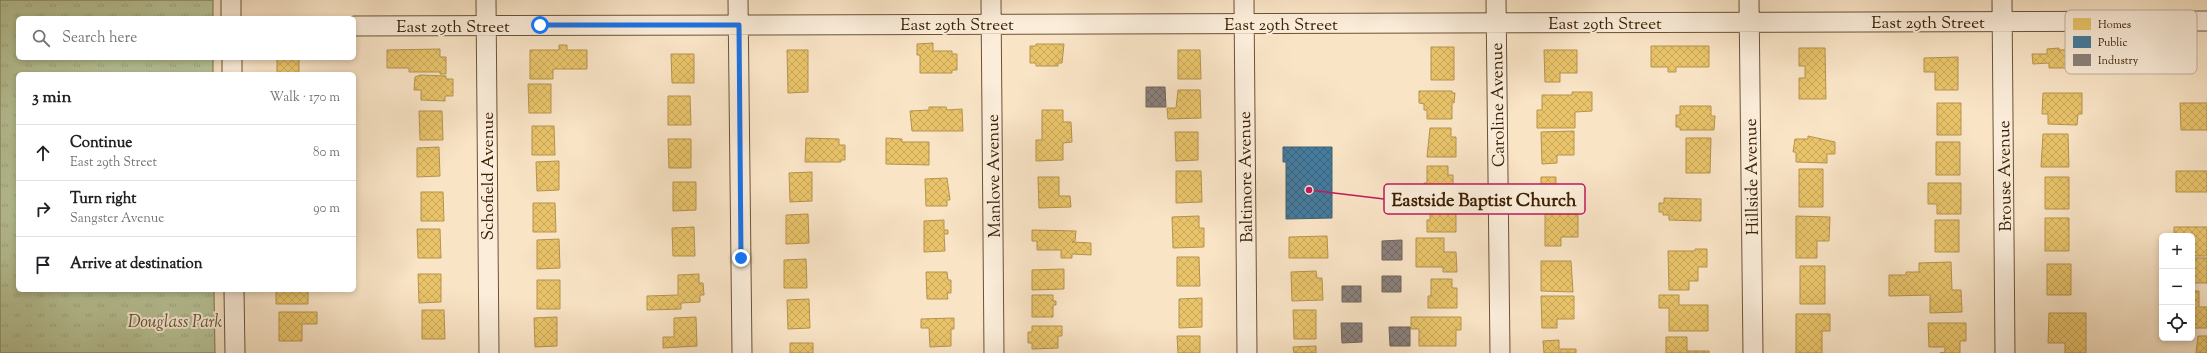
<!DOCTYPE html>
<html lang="en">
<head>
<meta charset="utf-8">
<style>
  :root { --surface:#fff; --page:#f6f6f6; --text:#202124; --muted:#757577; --line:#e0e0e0 }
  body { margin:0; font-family:"Sorts Mill Goudy",serif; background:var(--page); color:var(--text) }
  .controls { position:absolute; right:12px; bottom:12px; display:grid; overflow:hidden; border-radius:6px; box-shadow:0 2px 6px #0003 }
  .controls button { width:36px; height:36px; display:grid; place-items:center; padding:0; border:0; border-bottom:1px solid var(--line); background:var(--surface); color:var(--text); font:20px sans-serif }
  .stop { position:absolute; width:12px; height:12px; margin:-9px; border:3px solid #1a73e8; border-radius:50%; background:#fff }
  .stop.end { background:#1a73e8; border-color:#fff; box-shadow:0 1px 4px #0008 }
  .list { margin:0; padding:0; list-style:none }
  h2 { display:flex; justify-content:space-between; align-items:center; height:52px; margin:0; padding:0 16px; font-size:17px }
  h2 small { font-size:13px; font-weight:400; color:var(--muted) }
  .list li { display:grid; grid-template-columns:26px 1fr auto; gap:12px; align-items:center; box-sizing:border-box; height:56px; padding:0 16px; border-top:1px solid var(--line) }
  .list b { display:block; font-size:15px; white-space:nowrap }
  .list p { margin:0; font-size:13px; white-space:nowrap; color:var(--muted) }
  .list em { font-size:13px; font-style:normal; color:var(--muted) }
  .icon { flex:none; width:22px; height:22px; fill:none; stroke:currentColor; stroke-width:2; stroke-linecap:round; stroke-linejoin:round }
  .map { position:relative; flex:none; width:2207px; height:353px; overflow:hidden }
  .search { position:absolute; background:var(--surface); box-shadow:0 2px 6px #0003; left:16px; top:16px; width:340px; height:44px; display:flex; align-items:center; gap:10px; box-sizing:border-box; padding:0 14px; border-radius:6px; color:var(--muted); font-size:15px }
  .panel { position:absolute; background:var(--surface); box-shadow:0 2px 6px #0003; left:16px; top:72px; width:340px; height:220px; border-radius:6px }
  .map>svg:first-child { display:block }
  .park { fill:url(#park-tufts); stroke:#7a734f }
  .homes { fill:url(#homes-cross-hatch); stroke:#b5934c }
  .public { fill:url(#public-cross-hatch); stroke:#42606f }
  .industry { fill:url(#industry-cross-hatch); stroke:#736458 }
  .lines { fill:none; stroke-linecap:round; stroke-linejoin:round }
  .minor-casing { stroke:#6b5235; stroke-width:21 }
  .minor { stroke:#fbedda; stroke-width:19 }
  .route { stroke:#1a73e8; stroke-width:5 }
  .labels { text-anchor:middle; stroke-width:4; stroke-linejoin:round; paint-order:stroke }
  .street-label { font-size:17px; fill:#3c2105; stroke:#fbedda }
  .park-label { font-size:17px; font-style:italic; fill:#615231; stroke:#fbedda }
  .key { fill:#fbedda; stroke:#c2b09a; stroke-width:1 }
  .key-label { font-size:11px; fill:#3c2105 }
  .leader { fill:none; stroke:#c2185b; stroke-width:1.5 }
  .callout-dot { fill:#c2185b; stroke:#fbedda; stroke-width:1.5 }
  .callout { fill:#fbedda; stroke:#c2185b; stroke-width:1.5 }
  .callout-label { font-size:18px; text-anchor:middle; font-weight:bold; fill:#3c2105 }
</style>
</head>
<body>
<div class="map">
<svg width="2207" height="353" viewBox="0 0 2207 353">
  <defs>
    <pattern id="park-tufts" width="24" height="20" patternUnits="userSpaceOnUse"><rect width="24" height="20" fill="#b8c599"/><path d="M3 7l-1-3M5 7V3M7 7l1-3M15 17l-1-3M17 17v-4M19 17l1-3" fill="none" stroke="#9fa982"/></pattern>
    <pattern id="homes-cross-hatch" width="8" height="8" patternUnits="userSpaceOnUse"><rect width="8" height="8" fill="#e9c46a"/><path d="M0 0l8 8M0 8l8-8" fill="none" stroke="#c9a85a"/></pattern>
    <pattern id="public-cross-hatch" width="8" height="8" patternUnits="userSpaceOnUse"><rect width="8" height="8" fill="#457b9d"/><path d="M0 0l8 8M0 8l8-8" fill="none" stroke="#3b647e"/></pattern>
    <pattern id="industry-cross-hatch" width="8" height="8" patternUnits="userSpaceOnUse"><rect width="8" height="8" fill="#8a817c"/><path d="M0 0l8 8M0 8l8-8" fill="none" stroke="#726964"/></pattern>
  </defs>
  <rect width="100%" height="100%" fill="#f9e4c6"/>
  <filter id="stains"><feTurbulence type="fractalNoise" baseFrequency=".005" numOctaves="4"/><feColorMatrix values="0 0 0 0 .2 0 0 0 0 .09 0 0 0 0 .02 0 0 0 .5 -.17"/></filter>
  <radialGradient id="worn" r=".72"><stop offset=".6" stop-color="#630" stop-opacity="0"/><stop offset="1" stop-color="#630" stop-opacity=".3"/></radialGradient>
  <!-- park -->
  <path class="park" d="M0 0H213V18H18V58H213V74H18V290H214L215 353H0Z"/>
  <!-- homes -->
  <path class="homes" d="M933 43V51H952V54H957V70H952V73H920V55H917V44Z
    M1036 44H1064L1062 63H1058V66H1036V63H1030V46H1036Z
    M559 45H567V50H587V69H553V79H530V50H559Z
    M1651 46H1709V67H1676V72H1668V67H1651Z
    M1431 47H1454V80H1431Z
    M1799 48H1825L1826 99H1799V78H1805V66H1799Z
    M2059 48V50L2087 49V63L2071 64V68H2049V63L2033 64 2032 54H2047V49Z
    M440 49V57H446V74H440V72H409V68H387V50Z
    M787 50H808V92L788 93Z
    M1178 50H1200L1201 79H1178Z
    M1544 50H1577V73H1560V82H1545Z
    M671 54H694V83H672Z
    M1958 57V90H1935V72H1924V58Z
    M277 58H299V74H277Z
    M420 75 446 76V79H453V96H445V101L421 100V90H414L415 77Z
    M528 84H551V113H529Z
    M1178 90H1200L1201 118 1168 119 1167 108H1176Z
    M1419 91H1452V93H1455L1454 103 1452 102V119H1427V110H1424V104L1419 103Z
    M1572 92H1592V111L1575 112V128H1537V110H1542V95H1572Z
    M2043 93H2082V114H2078L2077 125 2048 124V114H2042Z
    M668 96H690L691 125H668Z
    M1937 103H1961V135H1937Z
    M2180 103H2207V130H2181Z
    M1680 106H1711V116H1715L1714 130H1680V127H1676V115H1680Z
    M929 107H946L947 110 962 109 963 131H912L910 111 929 110Z
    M1042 110H1063V122H1071L1072 142 1063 143V160L1036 161V140H1042Z
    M419 111H442L443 140H420Z
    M532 126H554L555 155H532Z
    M1430 128H1451V137H1456V157H1427Z
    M1574 131V155H1557V163L1542 164 1541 132Z
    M1175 132H1198V160L1176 161Z
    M2043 134H2068L2069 167H2041Z
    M1808 136 1835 142V154H1827V163L1796 162V152H1793L1795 139H1808Z
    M806 138 839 139V145H845V160H841V162H805Z
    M886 138 902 139V142H929V165L886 164Z
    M1686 138H1711L1710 173H1686Z
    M668 139H691V168H669Z
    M1936 142H1960V175H1936Z
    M439 147 440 176 417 177V148Z
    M559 161V190L537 191 536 162Z
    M1427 166H1448V175H1453V195H1424V183H1427Z
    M1799 169H1823V207H1799Z
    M1176 171H1201L1202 202 1176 203Z
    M2176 171H2207V192H2176Z
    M812 172V201L790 202 789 173Z
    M1038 177H1059V196H1070L1071 207 1039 208Z
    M1541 177H1556V186L1573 185 1574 209H1541Z
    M2045 177H2069V209H2045Z
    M947 178 950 200H947V206H926L925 179Z
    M673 182H696V210L673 211Z
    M1928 183H1961V214H1937V204H1928Z
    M421 192H443L444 221H421Z
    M1664 198 1701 199V221L1669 220V215H1663V212H1659V203H1664Z
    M533 203H555L556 232H533Z
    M1430 203H1451V212H1456V232H1427V220H1430Z
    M808 214 809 243 786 244V215Z
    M1545 214H1578V237H1561V246H1545Z
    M1199 216V228H1204V247L1173 248 1172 217Z
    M1796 216 1830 217 1829 241H1817V258H1796Z
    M2045 218H2069V251H2045Z
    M944 220V230H948V234H944L945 251 924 252V221Z
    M1935 220H1959V252H1935Z
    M694 227 695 256H673L672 228Z
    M2174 227H2207V256H2192V236H2174Z
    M417 229H440L441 258H418Z
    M1032 230 1076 231 1075 241 1072 242 1091 243V255L1072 254V258H1061V250H1037V241H1032Z
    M1327 236 1328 258H1289V237Z
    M1416 238H1444V252H1456L1457 272H1443V267H1416Z
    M559 239 560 268 537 269V240Z
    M1695 249H1707V267H1698V281H1689V290H1669L1668 251H1695Z
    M1177 257H1199L1200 286H1177Z
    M2192 258H2207V283H2192Z
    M806 259 807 288H784V260Z
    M1541 261H1571L1573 292 1541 291Z
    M1951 262 1952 290H1961L1962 312 1930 313V295L1889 296V275H1906V272H1919V263Z
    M2047 264H2071V295H2047Z
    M1800 266H1825V304H1800Z
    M1064 269V289L1032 290V270Z
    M1316 271 1317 278H1322L1323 300 1292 301 1291 272Z
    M926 272H947L948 280H951V293H947L948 299H927Z
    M418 274H441V302L419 303Z
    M699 274V283H703L704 295H700V302L681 303V309L647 310V296L678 295V275Z
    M1431 279H1452V288H1457V308H1428V296H1431Z
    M537 280H560V309H537Z
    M276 290H308V304H276Z
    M2192 291H2199V307H2207V328H2192Z
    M1032 295H1053V301H1056V305H1053V317H1032Z
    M1659 295H1679V305H1708V331H1669V308H1659Z
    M1541 296H1574V319H1557V328H1542Z
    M1202 298V327L1179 328V299Z
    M809 299 810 328 788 329 787 300Z
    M422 310H444L445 339H422Z
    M1293 310H1316V339H1294Z
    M279 312H317V324H302V341H279Z
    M2049 313H2086V353H2065V343H2048Z
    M1796 314H1830V331H1822V353H1796Z
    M557 317V346L535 347 534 318Z
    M696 317 697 346 663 348V337H674V318Z
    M1411 317H1461V330H1456V346H1419V329H1411Z
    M954 318V329H951V346L930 347 929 328H921V319Z
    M1928 323H1966V341H1960V353H1940L1945 352V347H1929Z
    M1032 326H1062V336H1058V348L1032 349V343H1028V332H1032Z
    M1177 336H1200V353H1178Z
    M2198 336H2207V353H2196Z
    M1666 337H1687V351H1709V353H1666Z
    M1559 340V349H1576V353H1544L1543 341Z
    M790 343H813V353H790Z
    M1316 346V353H1294L1293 347Z"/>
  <!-- public -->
  <path class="public" d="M1283 147H1332V218L1286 219V162H1283Z"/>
  <!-- industry -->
  <path class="industry" d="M1146 87H1165L1166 107H1146Z
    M1402 240V260H1382V241Z
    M1382 276H1401V292H1382Z
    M1342 286H1361V302H1342Z
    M1341 323H1362V342L1342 343Z
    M1389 327H1410V346H1390Z"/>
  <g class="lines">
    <defs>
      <path id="minor" d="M231 0V18
        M486 0 489 353
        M738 0 742 353
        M991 0 994 353
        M1244 0 1247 353
        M1496 0 1500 353
        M1749 0 1753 353
        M2002 0 2005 353
        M354 26 2207 21
        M232 58V74
        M234 290 235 353"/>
    </defs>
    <!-- minor casing -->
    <use href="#minor" class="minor-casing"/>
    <!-- minor -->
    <use href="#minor" class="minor"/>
  </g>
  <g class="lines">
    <!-- route -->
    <path class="route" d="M540 25H739L741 258"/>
  </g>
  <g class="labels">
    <!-- street labels -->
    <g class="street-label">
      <text x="1928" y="28">East 29th Street</text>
      <text x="1605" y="29">East 29th Street</text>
      <text x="957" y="30">East 29th Street</text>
      <text x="1281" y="30">East 29th Street</text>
      <text x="453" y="32">East 29th Street</text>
      <text transform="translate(1497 105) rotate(-91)" y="6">Caroline Avenue</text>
      <text transform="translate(487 176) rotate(-90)" y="6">Schofield Avenue</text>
      <text transform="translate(993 176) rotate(-91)" y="6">Manlove Avenue</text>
      <text transform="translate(2004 176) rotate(-91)" y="6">Brouse Avenue</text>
      <text transform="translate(1245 177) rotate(-91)" y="6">Baltimore Avenue</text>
      <text transform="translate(1751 177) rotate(-91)" y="6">Hillside Avenue</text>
    </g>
    <!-- park labels -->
    <g class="park-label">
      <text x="175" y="327">Douglass Park</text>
    </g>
  </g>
  <!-- legend -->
  <rect x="2065" y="10" width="132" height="64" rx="6" class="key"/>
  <rect x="2073" y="18" width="18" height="12" fill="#e9c46a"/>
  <rect x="2073" y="36" width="18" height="12" fill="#457b9d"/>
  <rect x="2073" y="54" width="18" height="12" fill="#8a817c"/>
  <g class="key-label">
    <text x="2098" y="28">Homes</text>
    <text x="2098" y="46">Public</text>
    <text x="2098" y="64">Industry</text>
  </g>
  <!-- callouts -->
  <path class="leader" d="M1309 190L1384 199"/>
  <circle class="callout-dot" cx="1309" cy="190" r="4"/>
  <rect class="callout" x="1384" y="184" width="201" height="30" rx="4"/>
  <g class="callout-label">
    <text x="1484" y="206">Eastside Baptist Church</text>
  </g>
  <rect width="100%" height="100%" filter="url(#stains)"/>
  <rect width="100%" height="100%" fill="url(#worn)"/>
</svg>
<div class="controls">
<button>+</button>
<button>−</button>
<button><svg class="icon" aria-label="locate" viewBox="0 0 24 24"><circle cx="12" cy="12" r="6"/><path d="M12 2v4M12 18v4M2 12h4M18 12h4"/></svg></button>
</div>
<div class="stop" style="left:540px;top:25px"></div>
<div class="stop end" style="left:741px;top:258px"></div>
<div class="search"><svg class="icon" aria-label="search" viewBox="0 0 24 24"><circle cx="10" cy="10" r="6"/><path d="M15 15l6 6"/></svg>Search here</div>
<section class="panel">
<h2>3 min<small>Walk · 170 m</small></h2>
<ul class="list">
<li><svg class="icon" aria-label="ahead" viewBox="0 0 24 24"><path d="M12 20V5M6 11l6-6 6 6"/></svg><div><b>Continue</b><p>East 29th Street</p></div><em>80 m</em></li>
<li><svg class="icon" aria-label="right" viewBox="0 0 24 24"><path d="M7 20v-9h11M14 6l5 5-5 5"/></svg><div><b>Turn right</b><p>Sangster Avenue</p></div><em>90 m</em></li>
<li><svg class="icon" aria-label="arrive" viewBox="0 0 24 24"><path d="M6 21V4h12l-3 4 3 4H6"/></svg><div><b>Arrive at destination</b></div></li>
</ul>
</section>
</div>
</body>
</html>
